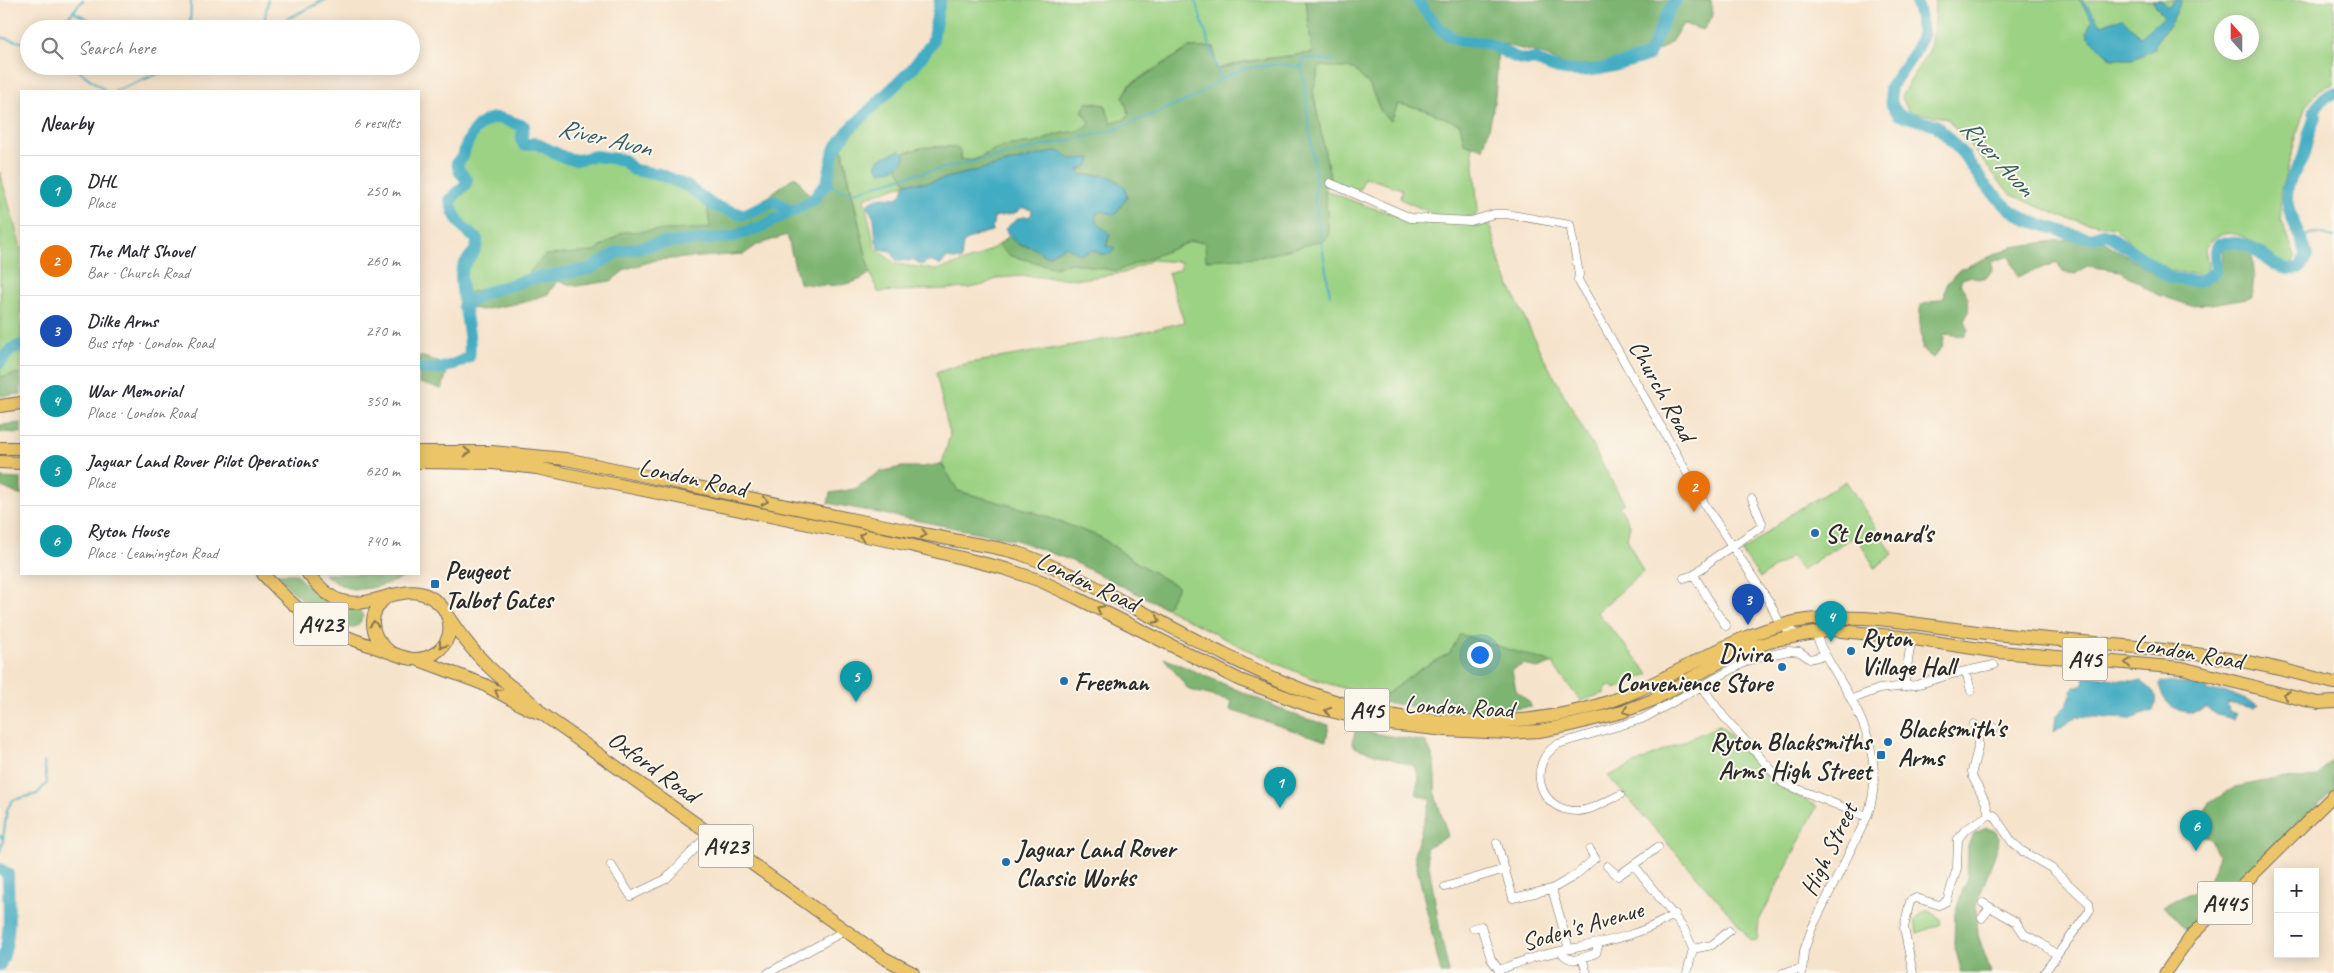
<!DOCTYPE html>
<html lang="en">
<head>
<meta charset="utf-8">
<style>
  :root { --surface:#fff; --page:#f7f7f7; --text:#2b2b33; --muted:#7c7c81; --line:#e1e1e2; --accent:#0b8043 }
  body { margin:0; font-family:Caveat,sans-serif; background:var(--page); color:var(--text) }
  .controls { position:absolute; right:15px; bottom:15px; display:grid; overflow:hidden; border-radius:0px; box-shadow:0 2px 12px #0003 }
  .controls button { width:45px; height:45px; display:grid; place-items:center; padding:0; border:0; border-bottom:1px solid var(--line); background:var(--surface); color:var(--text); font:25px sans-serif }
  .compass { position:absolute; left:2214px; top:15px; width:45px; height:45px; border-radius:50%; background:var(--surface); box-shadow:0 2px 12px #0003; rotate:339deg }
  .you { position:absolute; left:1479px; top:654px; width:18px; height:18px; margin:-12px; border:4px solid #fff; border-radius:50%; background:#1a73e8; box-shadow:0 0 0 8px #1a73e833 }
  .badge { display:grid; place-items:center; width:32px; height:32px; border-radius:50%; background:var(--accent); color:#fff; font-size:16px; font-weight:700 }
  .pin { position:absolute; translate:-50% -41px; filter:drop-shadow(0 1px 2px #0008) }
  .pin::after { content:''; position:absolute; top:26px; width:18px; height:15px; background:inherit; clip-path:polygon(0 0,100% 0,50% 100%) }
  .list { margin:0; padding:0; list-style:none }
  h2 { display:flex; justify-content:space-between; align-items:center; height:65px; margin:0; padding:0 20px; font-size:21px }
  h2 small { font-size:16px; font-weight:400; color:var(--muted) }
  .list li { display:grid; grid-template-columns:32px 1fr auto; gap:15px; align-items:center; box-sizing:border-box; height:70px; padding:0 20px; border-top:1px solid var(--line) }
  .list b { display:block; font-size:19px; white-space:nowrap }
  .list p { margin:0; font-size:16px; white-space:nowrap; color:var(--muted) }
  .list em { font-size:16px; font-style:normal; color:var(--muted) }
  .icon { flex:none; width:28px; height:28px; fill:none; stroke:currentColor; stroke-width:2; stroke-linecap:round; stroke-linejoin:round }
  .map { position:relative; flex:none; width:2334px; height:973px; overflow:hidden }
  .search { position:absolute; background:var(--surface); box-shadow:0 2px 12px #0003; left:20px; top:20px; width:400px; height:55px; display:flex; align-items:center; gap:12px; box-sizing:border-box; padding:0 18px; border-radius:28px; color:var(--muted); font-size:19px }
  .panel { position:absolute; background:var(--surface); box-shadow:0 2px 12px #0003; left:20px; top:90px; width:400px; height:485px; border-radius:0px }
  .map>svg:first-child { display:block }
  .green { fill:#9cd283; stroke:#647e57; fill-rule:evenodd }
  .forest { fill:#7db471; stroke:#54704e }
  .water { fill:#43acc2; stroke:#376c76 }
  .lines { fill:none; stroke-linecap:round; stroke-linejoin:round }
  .stream { stroke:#43acc2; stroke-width:2 }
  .river { stroke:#43acc2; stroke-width:12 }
  .minor-casing { stroke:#726b63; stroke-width:9 }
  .primary-casing { stroke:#726b63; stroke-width:13 }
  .trunk-casing { stroke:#726b63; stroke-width:14 }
  .minor { stroke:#fff; stroke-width:8 }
  .primary { stroke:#ecc569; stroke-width:11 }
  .trunk { stroke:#ecc569; stroke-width:12 }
  .oneway { stroke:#8c784a }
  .poi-dot { fill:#1f6fb2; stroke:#fbf7ec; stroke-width:2 }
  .labels { text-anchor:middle; stroke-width:4; stroke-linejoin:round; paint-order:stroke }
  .shield { fill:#fbf7ec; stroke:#696865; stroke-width:1 }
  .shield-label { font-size:24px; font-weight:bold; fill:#2b2b2b }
  .street-label { font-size:25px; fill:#2b2b2b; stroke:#fbf7ec }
  .poi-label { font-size:25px; font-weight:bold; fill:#2b2b2b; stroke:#fbf7ec; text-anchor:start }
  .water-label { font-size:26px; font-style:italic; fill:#355f67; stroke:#fbf7ec }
</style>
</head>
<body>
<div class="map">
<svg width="2334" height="973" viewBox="0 0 2334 973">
  <rect width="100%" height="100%" fill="#fbf7ec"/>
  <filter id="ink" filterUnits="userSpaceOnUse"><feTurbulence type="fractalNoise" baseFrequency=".02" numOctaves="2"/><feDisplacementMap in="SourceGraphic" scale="10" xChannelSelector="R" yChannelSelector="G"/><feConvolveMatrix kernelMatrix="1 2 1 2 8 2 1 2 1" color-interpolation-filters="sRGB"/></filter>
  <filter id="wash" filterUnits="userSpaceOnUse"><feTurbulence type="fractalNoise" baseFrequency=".0096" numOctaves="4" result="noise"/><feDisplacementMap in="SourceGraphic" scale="20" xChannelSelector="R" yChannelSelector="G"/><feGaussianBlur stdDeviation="1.12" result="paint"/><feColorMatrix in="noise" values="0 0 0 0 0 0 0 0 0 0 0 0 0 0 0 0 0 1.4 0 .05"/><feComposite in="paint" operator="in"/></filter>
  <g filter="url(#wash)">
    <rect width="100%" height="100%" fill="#f6e3cb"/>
    <!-- green -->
    <path class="green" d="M940 0H1306L1312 53 1246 61 1216 69 1214 47 1189 48 1130 84 1123 97 1129 115 1125 120 1110 122 1106 106 1087 102 1090 122 1083 130 1059 134 1037 143 1002 146 972 161 961 159V153L956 147 941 146 907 151 898 167 906 183 903 185 864 198 875 248 896 264 937 270 976 258 998 245 1008 255 1053 267 1072 263 1117 271 1192 241 1329 236 1325 190 1361 204 1411 220 1488 218 1501 267 1541 353 1624 503 1619 506 1630 525 1627 538 1629 543 1643 572 1597 612 1649 674 1615 689 1611 685 1606 687 1605 693 1581 701 1557 671 1553 663 1450 653 1422 668 1384 696 1381 702C1358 690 1332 686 1309 677 1259 657 1213 633 1166 608L1178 587 1139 564 1100 537 1031 511 958 491 942 464 950 435 936 373 959 365 1130 335 1184 322 1168 273 1180 269 1181 262 1152 260 1124 273 1080 279 1024 276 998 278 983 285 969 288 878 292 870 273 843 150H834L848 131 912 69 932 43Z
      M1935 0H2334V84L2320 89 2305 107 2280 193 2281 219 2296 258 2290 266C2263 255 2233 211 2205 248L2208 267 2204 275 2172 271 2140 252 2114 227 2067 219 2010 194 1947 118 1909 112 1901 96 1929 51 1934 27ZM2222 22H2252V52H2222Z
      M1320 66 1354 69 1370 86 1381 112 1391 121 1398 104 1420 108 1460 124 1464 143 1472 145 1478 210 1475 216 1444 218 1440 214 1436 215 1400 199 1402 189 1364 177 1360 190 1327 184 1330 178 1313 91Z
      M497 118 524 126 521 140 524 145 535 143 566 158 577 160 595 156 623 160 634 170 659 174 687 186 714 206 743 215 775 201 789 211 663 243 463 306C462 293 459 279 463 266 466 255 479 252 477 239 462 229 454 218 450 200L465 185 467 181 459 171 457 162C463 157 462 156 465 148 470 132 481 124 497 118Z
      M0 172 21 248V335L19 346 21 345V373L0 377Z
      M1846 481 1893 554 1875 568 1856 535 1801 570 1791 556 1760 578 1742 552 1791 514Z
      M1720 725 1780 788 1817 806 1759 921 1757 940 1751 941 1735 920 1608 776Z
      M1928 910 1941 920V924L1918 933 1914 921 1920 914Z"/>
    <!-- forest -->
    <path class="forest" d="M1306 0H1711L1713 16 1703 30 1683 24 1671 42 1660 50 1617 63 1565 66 1542 54 1497 43C1498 81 1495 113 1483 149L1464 143 1460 124 1420 108 1398 104 1391 121 1381 112 1370 86 1354 69 1320 66 1313 91 1330 178 1325 190 1329 236 1325 240 1261 257 1206 260 1205 242 1192 241 1117 271 1072 263 1053 267 1008 255 998 245 1009 236 1018 244 1032 247 1044 255H1051L1065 246 1080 254 1092 250 1101 255 1108 247H1106L1110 234 1099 225 1095 218 1097 213 1103 211 1115 214 1127 197C1121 174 1102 174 1081 175L1078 171 1089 165 1091 158 1070 159 1063 153 1056 151 926 183H906L897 167 905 158V153L923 147H956L961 153V159C982 164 984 152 1001 147 1012 143 1024 145 1036 143 1044 141 1050 136 1058 134 1073 131 1079 134 1090 122L1082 111 1087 102 1105 105 1111 122 1124 120 1129 114 1123 97 1130 85 1189 48 1214 47 1216 70 1245 62 1312 53Z
      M834 150H842L870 273C852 289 822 286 799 283L787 235 757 245 744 254 656 260 626 269 611 281 576 286 557 281 548 294 525 302 482 310 463 306 462 295 528 274 545 255 593 252 623 232 710 228 707 204 743 215 795 176 813 200 827 182Z
      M2069 239 2090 242 2100 239 2169 283 2204 286C2221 273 2224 270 2222 248L2236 246 2252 253 2254 272 2252 297 2211 304 2189 305 2156 294 2121 271 2087 266 2075 274 2063 272 2057 262 2018 277 2009 256 1991 262 1992 270 1987 277 1977 279 1972 276 1962 279 1960 284C1969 294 1972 309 1964 321L1968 329 1965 336 1945 334 1942 347 1933 358 1922 350C1923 335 1917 319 1921 305L1944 298 1947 283 1959 270 2012 247Z
      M419 356 436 361 448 368 442 389 419 383Z
      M21 373V394L0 396V377Z
      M21 423V433L0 432V425Z
      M942 464 958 491 1031 511 1100 537 1139 564 1178 587 1166 608 1072 561 1016 540 828 503 830 493 855 489 879 472 902 467H922Z
      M0 478 21 479V496L0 486Z
      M276 574H296C303 583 316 595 327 599 340 604 355 603 363 615 353 656 287 586 276 574Z
      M324 574H412C396 581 374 590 355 589 344 589 333 580 324 574Z
      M1460 634 1553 663 1538 669 1524 664 1512 670 1516 690 1530 703 1531 707 1486 711 1439 710 1381 702 1384 696 1422 668 1450 653Z
      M1164 658 1300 717 1329 725 1326 741 1230 710 1232 701 1189 690Z
      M1356 730 1426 742 1434 760 1436 798 1448 836 1426 848 1440 931 1449 973H1441L1414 854 1431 799 1415 794 1419 778 1414 766 1356 748 1352 742Z
      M2334 758V789L2187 931 2164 906 2208 884 2215 868 2218 855 2211 840 2197 830 2208 804 2235 787 2280 778 2302 779 2316 776Z
      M1987 828 1995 831 1999 838 1998 846 1976 906 1978 935 1991 973H1962L1954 944 1955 913 1967 878 1968 845 1974 833Z"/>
    <!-- water -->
    <path class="water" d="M2079 0C2090 5 2093 16 2102 25L2114 20 2123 19 2141 37 2164 17 2152 0H2161L2168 7 2175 0H2182L2172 21 2155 43V49L2133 59H2111L2088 36 2087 31 2092 20Z
      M900 150 905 153C905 166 891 171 880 172L876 166 879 159Z
      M1056 151 1063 153 1070 159 1091 158 1089 165 1078 170 1081 175 1109 176 1125 187 1127 197 1115 215 1103 211 1097 213 1095 218 1099 225 1110 234 1106 246 1114 247V251C1104 258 1102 253 1092 250L1080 254 1065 246 1047 256 1032 247 1018 244 1009 236 1005 229 1018 218 1031 216 1032 210 1023 208 1013 214 994 217 992 231 977 235 963 243 961 260 946 258 941 265 928 261 921 265 913 259 910 261 896 260 891 251 879 249 876 242 874 219 867 205C875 195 886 197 897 198L902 193 905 183H926Z
      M2085 675C2104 676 2122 682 2141 681 2154 691 2159 694 2153 711L2130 719 2077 716 2054 732 2056 716 2067 705 2074 687 2084 684Z
      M2160 682 2200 685 2207 688 2208 692 2224 691 2258 705 2254 708 2227 703 2229 711 2236 714 2234 719 2217 715 2207 708C2202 709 2196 712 2191 712 2174 713 2159 699 2160 682Z"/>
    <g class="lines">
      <!-- stream -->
      <path class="stream" d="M1195 0 1221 80
        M74 12 107 29
        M58 29 83 0
        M190 29 191 0
        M263 29 268 0
        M267 29 325 0
        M0 37 29 44
        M72 66 106 91
        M161 66 163 71
        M1302 67 1316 182 1314 197 1330 295
        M115 91 177 66
        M827 182 838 190 855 192 907 176 1112 131 1193 98 1226 76 1246 68 1279 64 1302 67 1303 58 1333 61
        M2303 239 2309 234 2318 233 2334 237
        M0 835 3 840 0 852
        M3 840 7 809 13 800 37 794 47 783 44 762"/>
      <!-- river -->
      <path class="river" d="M1417 0C1427 13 1439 32 1455 39 1464 43 1476 41 1486 43 1504 49 1515 63 1536 59 1568 82 1615 67 1649 55L1665 18 1676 0
        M1916 0 1923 33 1914 54 1890 88 1892 105 1899 115 1936 125 1964 155 1984 184 2008 208 2027 220 2074 235 2092 238 2103 234 2110 236 2171 278 2200 282 2216 271 2215 251 2219 244C2259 234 2264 273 2299 269L2307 256C2301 230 2278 207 2291 178 2295 170 2302 163 2304 154 2308 140 2308 129 2316 117L2314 110 2326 97 2334 93
        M463 306 487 292 535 278 590 269 618 252 662 243 731 237 761 227 813 200 827 182 834 150 848 131 912 69 932 43 940 0
        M0 363 11 349 21 345
        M419 368C438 372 452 366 469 357 473 335 461 301 461 276 461 259 479 255 477 239 462 229 454 218 450 200L465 185 467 180 459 171 457 162 463 157C466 141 478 118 497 118 506 119 516 124 524 126L521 140 524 145 535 143 566 158 577 160 595 156 623 160 634 170 659 174 687 186 714 206 743 215 775 201 789 211
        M0 869 8 874C8 903 13 938 0 965"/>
    </g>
  </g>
  <g filter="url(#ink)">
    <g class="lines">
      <defs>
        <path id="minor" d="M1330 183 1411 218 1471 221 1494 214H1506L1570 225 1579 274 1578 280 1707 508 1770 603 1781 626 1799 635
          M1694 575 1713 607
          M1684 578 1694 575 1714 558 1761 527 1762 523 1752 499
          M1717 613 1726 626
          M1966 671 1971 691
          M1701 686 1724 717 1783 783 1867 817
          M1904 687 1910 648
          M1852 699 1879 689 1916 685 1952 674 1994 665
          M1974 724 1978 735V748L1972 771 1973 778 1986 803 1989 815
          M1977 733 1994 728
          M1620 795C1608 800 1591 811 1577 811 1538 811 1526 764 1558 744L1642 719 1749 660 1788 651 1800 652 1810 659 1825 655
          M1989 815H1994L2012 842 2022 851 2051 868 2089 903 2090 910 2044 973
          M1497 843 1513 898 1552 889 1576 875 1595 858 1590 850
          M611 865 631 896 666 879 709 834
          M1634 865 1684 929 1693 949 1687 973
          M1607 866 1618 876 1658 847
          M1445 887 1505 869
          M1552 889 1569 949
          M1983 903 2016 922 2024 934 2041 943 2057 955
          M1982 918 1990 908
          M1473 928 1481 926 1491 959 1499 970V973
          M1693 949 1712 945 1729 931
          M1561 951C1570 966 1582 958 1596 953L1599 943
          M1582 958 1587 973
          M1499 970C1513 965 1526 959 1539 956 1586 944 1633 941 1675 914
          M768 973 837 935 843 928
          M1783 973 1802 969
          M1802 973 1804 951 1812 928 1867 817C1885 767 1866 722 1840 680 1831 664 1820 649 1815 632
          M1913 973 1904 928 1910 901 1916 898 1939 905 1947 901 1957 868 1958 839 1965 830 1989 815"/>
        <path id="primary" d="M2165 973 2191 936 2334 795"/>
        <path id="trunk" d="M0 406 21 403
          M0 448H21
          M419 452H492L566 459C663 479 759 501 855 520 892 527 928 535 964 542 982 545 1001 548 1018 553 1056 566 1092 585 1127 604 1220 652 1311 707 1417 719 1488 727 1568 721 1634 692 1691 668 1731 636 1794 622 1858 609 1924 627 1987 633 2070 642 2153 646 2235 660 2268 665 2301 674 2334 683
          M0 462 21 463
          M419 462 493 463 537 468 910 545 1006 569 1041 581 1075 597 1240 680 1310 706 1380 723 1446 730 1508 733 1539 731 1571 725 1622 712 1653 700 1739 651 1780 639 1832 630 1901 637 1999 652 2182 668 2301 699 2319 703 2334 702
          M263 574C276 588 289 602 304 613 329 632 357 641 386 651 396 654 405 659 415 659 429 659 443 651 448 637 451 628 449 616 443 608 411 570 374 614 339 600 327 596 316 583 308 574
          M388 596C367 612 369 635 388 650
          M447 615C463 640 481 661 503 680 516 691 531 699 541 713L884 958 913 973
          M416 659 483 684 529 709 539 713"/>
      </defs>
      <!-- minor casing -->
      <use href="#minor" class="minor-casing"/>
      <!-- primary casing -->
      <use href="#primary" class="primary-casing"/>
      <!-- trunk casing -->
      <use href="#trunk" class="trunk-casing"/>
      <!-- minor -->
      <use href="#minor" class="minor"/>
      <!-- primary -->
      <use href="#primary" class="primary"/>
      <!-- trunk -->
      <use href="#trunk" class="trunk"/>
    </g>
    <!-- one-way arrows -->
    <defs><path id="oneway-chevron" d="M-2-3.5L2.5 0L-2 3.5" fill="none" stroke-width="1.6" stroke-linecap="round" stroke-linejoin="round" transform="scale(1.25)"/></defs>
    <g class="oneway">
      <use href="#oneway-chevron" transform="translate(467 452)"/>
      <use href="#oneway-chevron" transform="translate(765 501) rotate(12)"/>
      <use href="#oneway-chevron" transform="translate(924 534) rotate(11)"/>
      <use href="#oneway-chevron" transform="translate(862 536) rotate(-169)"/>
      <use href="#oneway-chevron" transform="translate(1100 609) rotate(-153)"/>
      <use href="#oneway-chevron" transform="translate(1157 620) rotate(28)"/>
      <use href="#oneway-chevron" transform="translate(374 624) rotate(-91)"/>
      <use href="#oneway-chevron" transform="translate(442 645) rotate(126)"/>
      <use href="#oneway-chevron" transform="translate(2128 663) rotate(-176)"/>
      <use href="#oneway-chevron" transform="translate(498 692) rotate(-151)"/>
      <use href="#oneway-chevron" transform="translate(2286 695) rotate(-163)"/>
      <use href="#oneway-chevron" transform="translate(1328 711) rotate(-164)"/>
      <use href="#oneway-chevron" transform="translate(1626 711) rotate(160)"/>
    </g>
  </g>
  <!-- markers -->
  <g class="poi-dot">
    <circle cx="1815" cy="533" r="5"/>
    <rect x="430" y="579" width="10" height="10" rx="2.5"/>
    <circle cx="1851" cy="651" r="5"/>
    <circle cx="1782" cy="667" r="5"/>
    <circle cx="1064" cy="681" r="5"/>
    <circle cx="1888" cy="742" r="5"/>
    <rect x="1876" y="750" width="10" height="10" rx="2.5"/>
    <circle cx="1006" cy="862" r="5"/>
  </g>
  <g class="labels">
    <!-- shield labels -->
    <g class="shield">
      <rect x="293.5" y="602.5" width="55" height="43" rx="4"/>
      <rect x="2062.5" y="637.5" width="45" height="43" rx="4"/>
      <rect x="1344.5" y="688.5" width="45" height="43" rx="4"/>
      <rect x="698.5" y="824.5" width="55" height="43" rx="4"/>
      <rect x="2197.5" y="881.5" width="55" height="43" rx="4"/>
    </g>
    <g class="shield-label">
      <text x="321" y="632">A423</text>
      <text x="2085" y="667">A45</text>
      <text x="1367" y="718">A45</text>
      <text x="726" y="854">A423</text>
      <text x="2225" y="911">A445</text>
    </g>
    <!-- street labels -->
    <g class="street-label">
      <text transform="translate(1663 390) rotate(61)" y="9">Church Road</text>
      <text transform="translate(693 477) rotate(12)" y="9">London Road</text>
      <text transform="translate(1088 581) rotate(25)" y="9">London Road</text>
      <text transform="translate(2189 651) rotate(10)" y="9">London Road</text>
      <text transform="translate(1459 706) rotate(3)" y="9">London Road</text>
      <text transform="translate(654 766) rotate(36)" y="9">Oxford Road</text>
      <text transform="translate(1828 849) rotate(-64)" y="9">High Street</text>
      <text transform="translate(1582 925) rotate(-16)" y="9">Soden's Avenue</text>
    </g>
    <!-- poi labels -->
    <g class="poi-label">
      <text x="1825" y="542">St Leonard's</text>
      <text x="445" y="579">Peugeot<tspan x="445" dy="29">Talbot Gates</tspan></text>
      <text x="1861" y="646">Ryton<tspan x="1861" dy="29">Village Hall</tspan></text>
      <text x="1772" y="662" text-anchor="end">Divira<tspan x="1772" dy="29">Convenience Store</tspan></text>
      <text x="1074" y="690">Freeman</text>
      <text x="1898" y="737">Blacksmith's<tspan x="1898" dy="29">Arms</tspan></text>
      <text x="1871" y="750" text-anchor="end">Ryton Blacksmiths<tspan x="1871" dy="29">Arms High Street</tspan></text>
      <text x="1016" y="857">Jaguar Land Rover<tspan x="1016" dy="29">Classic Works</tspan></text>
    </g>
    <!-- water labels -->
    <g class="water-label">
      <text transform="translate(605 137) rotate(13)" y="9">River Avon</text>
      <text transform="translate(1998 157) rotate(47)" y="9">River Avon</text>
    </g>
  </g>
</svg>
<div class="controls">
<button>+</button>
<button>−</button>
</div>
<svg class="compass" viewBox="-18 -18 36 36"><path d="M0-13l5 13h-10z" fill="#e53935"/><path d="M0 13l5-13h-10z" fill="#7c7c81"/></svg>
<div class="you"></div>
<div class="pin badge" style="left:1280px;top:808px;background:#0f9aa8">1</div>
<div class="pin badge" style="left:1694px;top:512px;background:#e8710a">2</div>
<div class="pin badge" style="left:1748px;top:625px;background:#1a4fb4">3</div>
<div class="pin badge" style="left:1831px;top:642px;background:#0f9aa8">4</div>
<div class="pin badge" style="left:856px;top:702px;background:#0f9aa8">5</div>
<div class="pin badge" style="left:2196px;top:851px;background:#0f9aa8">6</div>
<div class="search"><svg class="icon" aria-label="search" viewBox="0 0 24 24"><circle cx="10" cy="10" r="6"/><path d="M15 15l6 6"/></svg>Search here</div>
<section class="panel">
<h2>Nearby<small>6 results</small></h2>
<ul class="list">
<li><span class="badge" style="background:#0f9aa8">1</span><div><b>DHL</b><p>Place</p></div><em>250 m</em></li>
<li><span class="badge" style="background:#e8710a">2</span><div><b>The Malt Shovel</b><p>Bar · Church Road</p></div><em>260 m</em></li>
<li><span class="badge" style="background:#1a4fb4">3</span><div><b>Dilke Arms</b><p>Bus stop · London Road</p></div><em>270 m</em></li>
<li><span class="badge" style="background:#0f9aa8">4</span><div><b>War Memorial</b><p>Place · London Road</p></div><em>350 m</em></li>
<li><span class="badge" style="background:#0f9aa8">5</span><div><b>Jaguar Land Rover Pilot Operations</b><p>Place</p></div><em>620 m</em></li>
<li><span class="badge" style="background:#0f9aa8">6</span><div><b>Ryton House</b><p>Place · Leamington Road</p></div><em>740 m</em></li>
</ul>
</section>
</div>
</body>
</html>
